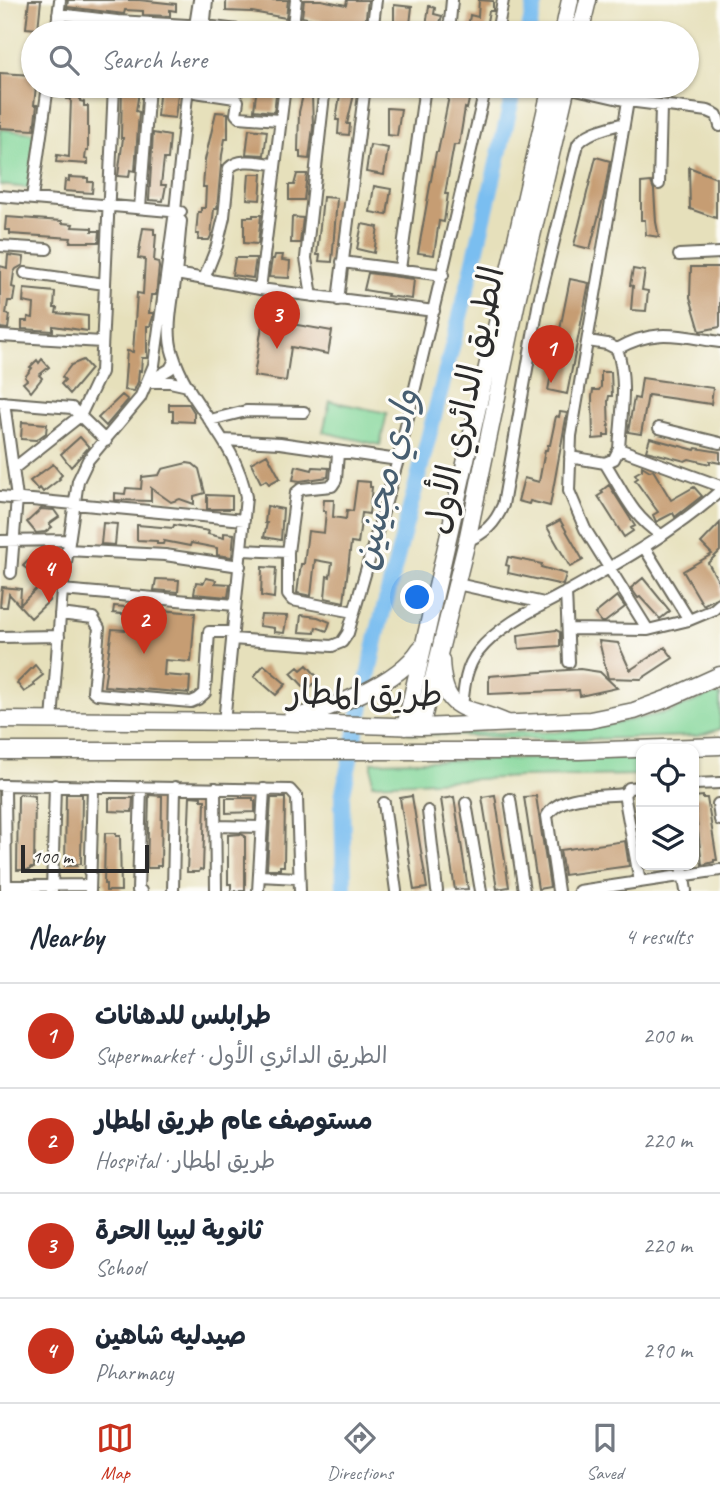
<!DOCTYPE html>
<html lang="en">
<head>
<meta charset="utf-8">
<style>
  :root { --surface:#fff; --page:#f6f6f7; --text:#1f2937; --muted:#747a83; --line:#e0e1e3; --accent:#c8321e }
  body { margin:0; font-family:Caveat,"Playpen Sans Arabic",sans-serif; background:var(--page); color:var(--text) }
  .controls { position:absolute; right:21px; bottom:21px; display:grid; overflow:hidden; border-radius:14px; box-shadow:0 2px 5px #0004 }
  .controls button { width:63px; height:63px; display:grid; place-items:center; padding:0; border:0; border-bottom:2px solid var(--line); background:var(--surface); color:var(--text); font:35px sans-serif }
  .scale { position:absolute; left:21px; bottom:18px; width:128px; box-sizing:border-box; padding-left:7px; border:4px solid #2b2b2b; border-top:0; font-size:19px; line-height:24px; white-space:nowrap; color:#2b2b2b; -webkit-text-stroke:5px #fdfcf7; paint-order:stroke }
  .you { position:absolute; left:418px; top:598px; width:24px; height:24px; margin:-18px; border:5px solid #fff; border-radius:50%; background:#1a73e8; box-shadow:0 0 0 10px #1a73e833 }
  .badge { display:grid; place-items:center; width:46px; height:46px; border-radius:50%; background:var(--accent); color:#fff; font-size:23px; font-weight:700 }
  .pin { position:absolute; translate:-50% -58px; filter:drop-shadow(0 2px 4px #0008) }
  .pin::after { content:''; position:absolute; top:37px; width:24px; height:21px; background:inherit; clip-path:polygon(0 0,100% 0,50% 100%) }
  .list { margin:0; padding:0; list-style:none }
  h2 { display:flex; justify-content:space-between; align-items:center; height:91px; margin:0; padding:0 28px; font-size:30px }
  h2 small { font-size:23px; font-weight:400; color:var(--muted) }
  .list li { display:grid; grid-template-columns:46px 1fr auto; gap:21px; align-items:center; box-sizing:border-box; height:105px; padding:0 28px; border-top:2px solid var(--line) }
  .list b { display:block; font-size:26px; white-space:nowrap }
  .list p { margin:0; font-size:23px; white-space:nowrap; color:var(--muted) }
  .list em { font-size:23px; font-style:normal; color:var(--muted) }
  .icon { flex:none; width:38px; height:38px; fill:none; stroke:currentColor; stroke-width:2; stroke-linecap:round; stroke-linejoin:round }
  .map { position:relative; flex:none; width:720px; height:891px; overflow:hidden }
  .search { position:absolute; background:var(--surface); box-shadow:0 2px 5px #0004; left:21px; right:21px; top:21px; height:77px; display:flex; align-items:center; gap:18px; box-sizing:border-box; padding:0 24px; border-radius:38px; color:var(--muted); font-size:26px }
  .sheet { height:511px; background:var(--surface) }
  nav { display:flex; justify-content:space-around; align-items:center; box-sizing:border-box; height:98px; border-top:2px solid var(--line); background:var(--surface); font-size:19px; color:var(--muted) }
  nav a { display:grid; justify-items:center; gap:4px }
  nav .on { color:var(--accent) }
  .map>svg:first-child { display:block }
  .green { fill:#82d699; stroke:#568062; stroke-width:2 }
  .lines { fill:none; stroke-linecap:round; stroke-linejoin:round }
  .river { stroke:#7abef0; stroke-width:16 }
  .building { fill:#c69d73 }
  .minor-casing { stroke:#6c6a5d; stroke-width:14 }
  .highway-casing { stroke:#6c6a5d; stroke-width:19 }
  .minor { stroke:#fff; stroke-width:10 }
  .highway { stroke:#fff; stroke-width:16 }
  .labels { text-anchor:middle; stroke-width:6; stroke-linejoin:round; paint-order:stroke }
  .street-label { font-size:35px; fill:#2b2b2b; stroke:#fdfcf7 }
  .water-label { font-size:37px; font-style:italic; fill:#475e70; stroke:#fdfcf7 }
</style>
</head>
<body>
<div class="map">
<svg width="720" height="891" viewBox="0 0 720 891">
  <rect width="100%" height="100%" fill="#fdfcf7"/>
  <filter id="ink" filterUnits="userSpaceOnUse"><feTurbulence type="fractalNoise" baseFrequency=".0143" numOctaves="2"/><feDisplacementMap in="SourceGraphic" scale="14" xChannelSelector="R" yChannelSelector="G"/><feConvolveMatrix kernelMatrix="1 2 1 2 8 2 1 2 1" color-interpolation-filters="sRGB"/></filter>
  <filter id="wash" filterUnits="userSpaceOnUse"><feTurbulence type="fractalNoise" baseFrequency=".00686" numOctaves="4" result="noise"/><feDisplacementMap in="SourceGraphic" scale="28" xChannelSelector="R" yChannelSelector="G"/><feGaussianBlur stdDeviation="1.57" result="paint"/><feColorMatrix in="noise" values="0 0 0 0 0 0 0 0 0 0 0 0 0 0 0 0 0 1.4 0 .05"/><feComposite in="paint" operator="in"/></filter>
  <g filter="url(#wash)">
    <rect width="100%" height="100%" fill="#e6e0bb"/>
    <!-- green -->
    <path class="green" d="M0 129 34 133 29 188 0 185Z
      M330 401 387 413 380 445 323 432Z
      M710 695H720V729L698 736 556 740 406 733 557 732 596 727 669 712Z
      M641 757V775L521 777 372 784V762Z"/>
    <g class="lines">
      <!-- river -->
      <path class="river" d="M528 33 536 0
        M344 891 342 797 378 631 470 278 515 86"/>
    </g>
    <g id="blocks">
      <!-- building -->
      <path class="building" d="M29 0H41L38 29 26 28Z
        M68 0H139L176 4V11L170 10V16L143 15V11L125 10 124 14 67 7Z
        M226 0H288L286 18 252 12 226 11Z
        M304 0H321L346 5 347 0H368L364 33 342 31 343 25 302 17Z
        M479 0 493 1V11H489L485 32 468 28 470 15 478 17Z
        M394 5 412 7 409 33 394 32Z
        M429 6 435 8 434 14 442 16 437 33H425Z
        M70 23 101 27V33H69Z
        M0 73 33 75V86H36L34 105H37L34 130 0 128Z
        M67 86H80V101L84 102V106H88V151H86L85 159 88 160V164L56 162 57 155 69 157 71 99H67Z
        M122 86H140L136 111 139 112 135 171 130 170 129 177 118 176 123 138H121Z
        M160 86H179L175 118 157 116Z
        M257 86H277L274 112 254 110Z
        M341 86H356L347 124H350L349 135 338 134 339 120H336L340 95H332L329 89 341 88Z
        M451 86H472L467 109 465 108 459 145H454L445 194H448L444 222 439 221 434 255 418 253 436 152H438Z
        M303 95H312L313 127 309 159 300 158V151H298L299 112Z
        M387 108 401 109 397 136 387 135Z
        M216 112 228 113V139H225L222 155 217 209H214L211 236 209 240H198L199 234H196L198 212H201V208H205L206 187H203L205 160Z
        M249 129 267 131 264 155 246 154Z
        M153 133 170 136 168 159H164L161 185H166L163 201 149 200Z
        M370 145 388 148 384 175 366 172Z
        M596 157 610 161 604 195 590 249 574 245Z
        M689 167 716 178V218L690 209Z
        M249 174H262L260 200 247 199Z
        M297 174H307L304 200H289V185H294Z
        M69 177 88 178V182H93L92 193 64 191 65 180 69 181Z
        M651 182 654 190 656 222 659 237 646 235 645 220H641V183Z
        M374 186 391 189 387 215 370 212Z
        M323 197 337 198 332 262 319 261 320 255H317Z
        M253 215H261L258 244 244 243V217H253Z
        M6 217 62 221V223L73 224 72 227 92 228V231H100L99 242H70L71 238 10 234V230H5Z
        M292 217 303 218 300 243H291Z
        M362 224 378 227 374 253 357 249Z
        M143 228 154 229V234H156L154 261 158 262 159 267 156 295H151L149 313H153V317L150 326H147V358H142L141 371 139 370 138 382 134 391 124 390 127 351 133 352 137 293 143 294 145 259 138 258Z
        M8 255 24 257 23 265 16 269 14 272 12 287 15 288 13 301H8L6 314 10 315 8 329 0 328V266L7 268Z
        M275 255H283L282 260 290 261 289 278 269 277 272 259H274Z
        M235 258H256L253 278 232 275Z
        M691 267H720V327L700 331 690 297Z
        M633 269 645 271 642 290 648 291 646 311 631 310 633 286 630 285Z
        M368 273 414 279 412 299 387 296 388 294 364 290Z
        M570 279 589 283 567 394 548 390Z
        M24 289 55 292 54 308H57L56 313 88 316V331L53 326V331L22 329V321H28V317L33 318 34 304 23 302Z
        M263 319 332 331 328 354 291 347 286 381 254 376Z
        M42 359 49 367 39 375 42 378 31 392 23 383 27 380 25 377 32 368 30 367 37 360 39 363Z
        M83 360 91 369 70 394 61 384 65 380 62 377 71 365Z
        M601 372H611L612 396H609L608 401 609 435H604V438L593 439 592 397 593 390H599L601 387Z
        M642 378 713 388 711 404 648 395 641 434 628 432 634 398 639 399Z
        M122 395 128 400 106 426 98 418Z
        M169 404H189L194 412V422L173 421V411H169Z
        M560 412 567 413 550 506 530 501 529 504 518 501 524 478 539 482 545 450H547L548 445H550L556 416 559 417Z
        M22 422 47 424 46 433 36 440 21 439Z
        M80 437 89 447 71 467 61 454Z
        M650 438 695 450 696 448 720 452V463L710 461V464L689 459 685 461 646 451Z
        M267 454 280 478 269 484 266 480 261 483 251 463Z
        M187 463 193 464 199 469 205 493 194 496V504L180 499 171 502 151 488V501L115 500V493L125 494 126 488 141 489 142 477 159 475 162 469Z
        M53 464 62 475 59 478 60 479 43 492 40 488 38 490 30 481Z
        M296 466 312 470 313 467 329 468 328 477 300 481 293 480Z
        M642 466 650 471 653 470 671 500 694 487 702 496 675 517 673 513 656 522 653 515 658 512 635 480 638 478 635 474 642 470Z
        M357 481 370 482V487H372L369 514 362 513 358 544 351 543 344 602 325 598 327 576 330 577 332 563 315 560 311 596 297 593 301 564H304L308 531 324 533 326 511H323L324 500H334L333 517 346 519 347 510 353 511Z
        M609 485 635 526 631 528 633 531 624 537 598 496 603 493 601 491Z
        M207 495 232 496V509H207Z
        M267 506 283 509 281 540 264 537 267 523H265Z
        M41 509 54 510 59 517 49 524 52 527 45 532 36 533 27 522Z
        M560 520 583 560 570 567 547 527Z
        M103 523 117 524 115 545 101 544Z
        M720 523V551L708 563 720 584V596L703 605 683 571 712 554 701 543Z
        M137 525 173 528 174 525 209 531 208 534 224 538V533L234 534 232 557 217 555V548L191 543 190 546 164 541 163 544H157V541L137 540Z
        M41 548H45L54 558 36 576 23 566Z
        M508 557 542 564 541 567 566 574 563 585 508 573 509 566 506 565Z
        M262 567 276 568 274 598 261 596Z
        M206 578 216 580 215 583 230 584 228 597 194 594 196 582 204 583Z
        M643 578 670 611 660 619 640 597 638 598 631 588Z
        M156 579 179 580 178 592 154 590Z
        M2 587 21 589 20 605 38 587 50 600 31 618 9 594 7 607H0Z
        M617 596 625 607 605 622H601L595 614Z
        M114 606 195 613 191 662 165 660 164 675 190 677 189 693 104 686 112 629 139 631 140 616 113 613Z
        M261 615 287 616 284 633 274 632V628L259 626Z
        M301 615 318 617 330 622 327 631 316 627 315 633 299 632Z
        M556 630 560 632V646L519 649 518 635Z
        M599 641 618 643 630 670 665 647 673 658 641 679 608 678Z
        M35 665 43 675 33 683 35 685 24 692 17 683Z
        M264 665 286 684 276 695 254 676Z
        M307 665 319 679 307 690 291 673 298 667 301 670Z
        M580 669 600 672 617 688 580 696 579 690 489 694V676Z
        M20 794 35 796 34 868H30V870H17L18 796Z
        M66 794H82L81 864H77V866H65Z
        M149 795 162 796 161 866H157V868H147Z
        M495 795 509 887 497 889 482 797Z
        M190 796 201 797V800H205L203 870 200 869 199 872H187Z
        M412 796 427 888 414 890 400 798Z
        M536 796 550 887 538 889 524 797Z
        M703 796V798H707L717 860H714V862L702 865 694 797Z
        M454 797 468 889 455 890 441 799Z
        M109 798H133L132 812 109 811Z
        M226 798H253V801H255V812L226 813Z
        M271 798H285L284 866H280V869H267Z
        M105 833H116V836H120L121 891H106V884H104Z
        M241 834 245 836V891H231V884H228V835Z
        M625 841 629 866 564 875 560 850Z"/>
    </g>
  </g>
  <g filter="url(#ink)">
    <use href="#blocks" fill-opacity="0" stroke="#6c6a5d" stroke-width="2"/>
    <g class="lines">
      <defs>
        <path id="minor" d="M58 14 117 21
          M204 30 207 0
          M194 32 199 0
          M56 33 60 0
          M116 33 117 21 205 26 263 33
          M292 33 296 0
          M372 33 376 0
          M445 33 450 22 452 0
          M497 33 503 0
          M567 87 628 101 708 111 717 115 720 126
          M195 92 235 98 238 101 236 114 239 117 279 120
          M628 101 571 436 569 491 585 529 648 630
          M659 184 661 106
          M0 196 181 212
          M32 198 48 86
          M140 208 149 86
          M181 221C179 239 178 256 176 274 173 300 165 329 173 354 189 407 236 438 246 497L224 723
          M0 246 47 249
          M679 255 720 253
          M342 262 443 275
          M400 269 425 86
          M25 273 105 284
          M171 273 260 289 434 311
          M204 279 217 246 224 217 229 168C240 157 260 163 274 164
          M260 289 285 86
          M312 296 306 258 324 95 316 86
          M338 300 365 86
          M0 336 102 342
          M617 349C655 327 679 336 720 342
          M151 380 170 369 175 360
          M148 382H170L188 386
          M0 402 72 408 106 441
          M4 402 17 498 11 573
          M210 420 246 411 304 412
          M659 428 720 443
          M224 440 280 443 398 460
          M619 449 720 486
          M338 453 336 480 332 486 301 489 296 493 288 552V595L292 600 354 612
          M570 457 605 463 614 459 619 449C621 415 628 381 617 349L607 344 588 341
          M605 463C624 493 631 515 661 535
          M13 469 80 416 101 372 114 86
          M0 497 244 520
          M0 541 68 540
          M467 541C485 533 495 524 503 505L539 301 578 144C588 131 608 128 624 123
          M644 547 689 620 713 610 720 604
          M67 550 165 555 240 566
          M242 550 288 552
          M457 584 544 603
          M62 590 235 605
          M566 592 569 662
          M60 614 93 618 99 628 93 691 97 694 191 702 198 699 205 693 209 632H233
          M568 629 648 630 689 620
          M0 637 59 636
          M232 639 332 646 342 642 348 633 398 460 486 86
          M462 708C464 688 465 668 478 652 500 624 537 608 567 592 620 562 675 531 720 491
          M52 721 62 590 78 481 88 460 140 398 154 365 175 211 188 86
          M694 784 720 783
          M0 785 290 790 297 798 300 891
          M5 785 6 891
          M141 787 138 891H141
          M215 788 216 891
          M510 799 524 891
          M384 803 396 891
          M466 803 481 891
          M718 804 720 820
          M428 811 437 891
          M216 826 261 827
          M682 865 686 891
          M259 876 299 878
          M640 882 624 794 629 788 641 787
          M6 886 90 885
          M52 891 55 785
          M90 891 93 786
          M173 891 175 787
          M258 891 264 789
          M558 891 547 816C560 793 600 797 624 794
          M579 891 720 870"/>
        <path id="highway" d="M563 33 570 0
          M580 33 588 0
          M441 660C444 718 465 703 507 723
          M292 718C331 709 399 683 420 649
          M0 720 272 722 421 727 590 720 634 711 669 698 720 675
          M405 727 551 86
          M421 727 467 541 518 296 567 86
          M0 751H579L720 746"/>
      </defs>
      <!-- minor casing -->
      <use href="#minor" class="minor-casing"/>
      <!-- highway casing -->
      <use href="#highway" class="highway-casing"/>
      <!-- minor -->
      <use href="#minor" class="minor"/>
      <!-- highway -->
      <use href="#highway" class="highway"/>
    </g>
  </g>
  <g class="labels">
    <!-- street labels -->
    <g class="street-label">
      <text transform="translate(464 400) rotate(-78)" y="12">الطريق الدائري الأول</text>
      <text transform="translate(365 693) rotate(1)" y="12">طريق المطار</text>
    </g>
    <!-- water labels -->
    <g class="water-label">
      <text transform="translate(384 479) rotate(-76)" y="13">وادي مجينين</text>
    </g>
  </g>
</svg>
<div class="controls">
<button><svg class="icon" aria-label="locate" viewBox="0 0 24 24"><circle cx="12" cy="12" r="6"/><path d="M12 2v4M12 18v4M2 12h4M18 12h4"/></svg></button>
<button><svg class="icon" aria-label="layers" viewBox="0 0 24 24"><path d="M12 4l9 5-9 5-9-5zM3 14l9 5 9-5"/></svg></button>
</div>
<div class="scale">100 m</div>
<div class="you"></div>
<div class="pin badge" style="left:551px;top:383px">1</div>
<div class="pin badge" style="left:144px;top:654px">2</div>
<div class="pin badge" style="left:277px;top:349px">3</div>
<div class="pin badge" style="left:49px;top:603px">4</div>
<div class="search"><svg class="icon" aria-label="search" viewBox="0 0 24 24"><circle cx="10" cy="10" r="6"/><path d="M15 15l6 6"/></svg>Search here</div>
</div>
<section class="sheet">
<h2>Nearby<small>4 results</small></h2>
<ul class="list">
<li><span class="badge">1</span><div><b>طرابلس للدهانات</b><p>Supermarket · الطريق الدائري الأول</p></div><em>200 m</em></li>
<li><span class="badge">2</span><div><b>مستوصف عام طريق المطار</b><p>Hospital · طريق المطار</p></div><em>220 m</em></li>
<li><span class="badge">3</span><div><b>ثانوية ليبيا الحرة</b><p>School</p></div><em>220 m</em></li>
<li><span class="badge">4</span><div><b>صيدليه شاهين</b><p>Pharmacy</p></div><em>290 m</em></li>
</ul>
</section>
<nav>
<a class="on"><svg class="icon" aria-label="map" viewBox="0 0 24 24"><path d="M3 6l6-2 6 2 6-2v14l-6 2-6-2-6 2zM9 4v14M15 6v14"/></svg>Map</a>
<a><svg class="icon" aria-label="directions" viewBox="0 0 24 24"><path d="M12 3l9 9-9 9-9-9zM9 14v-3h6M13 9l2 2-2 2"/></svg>Directions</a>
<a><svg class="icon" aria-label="saved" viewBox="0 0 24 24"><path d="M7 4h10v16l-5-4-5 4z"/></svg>Saved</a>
</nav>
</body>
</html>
